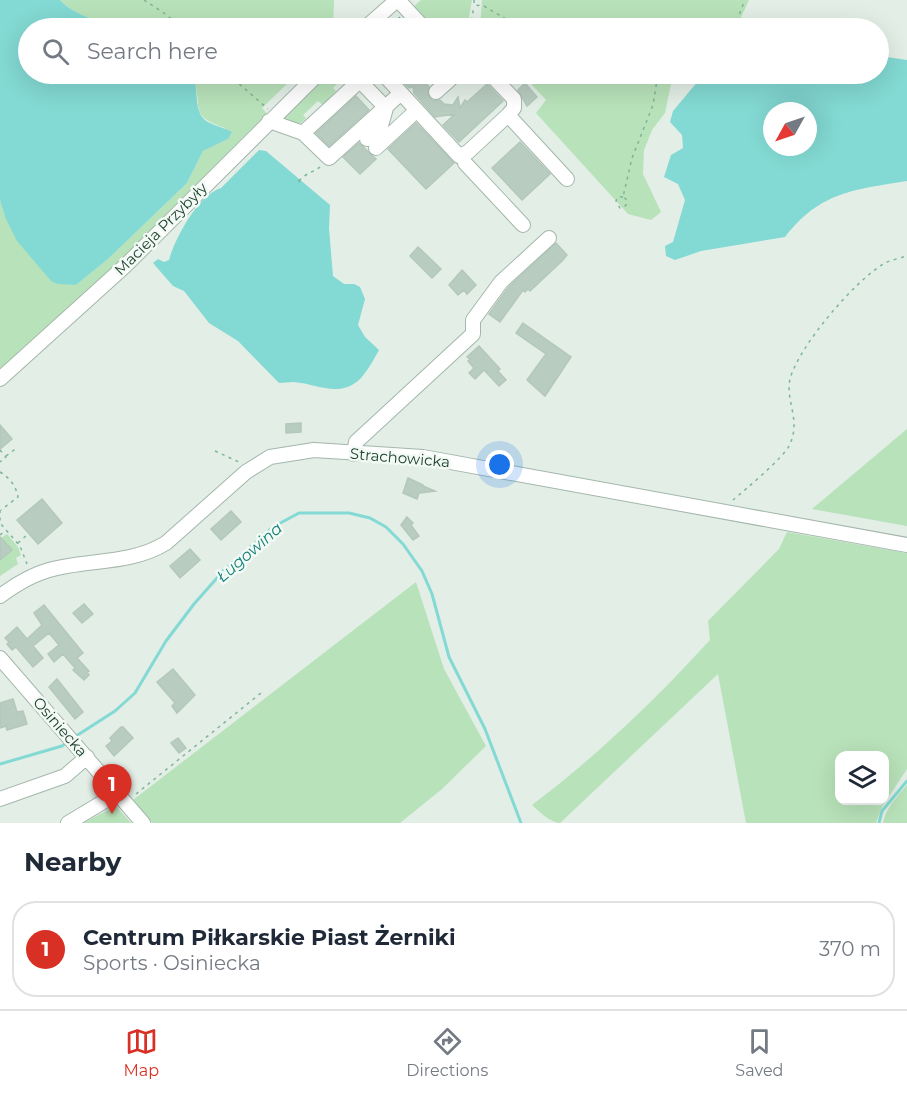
<!DOCTYPE html>
<html lang="en">
<head>
<meta charset="utf-8">
<style>
  :root { --surface:#fff; --page:#f6f6f7; --text:#1f2937; --muted:#747a83; --line:#e0e1e3; --accent:#d93025 }
  body { margin:0; font-family:Montserrat,sans-serif; background:var(--page); color:var(--text) }
  .controls { position:absolute; right:18px; bottom:18px; display:grid; overflow:hidden; border-radius:12px; box-shadow:0 6px 24px #0002 }
  .controls button { width:54px; height:54px; display:grid; place-items:center; padding:0; border:0; border-bottom:2px solid var(--line); background:var(--surface); color:var(--text); font:30px sans-serif }
  .compass { position:absolute; left:763px; top:102px; width:54px; height:54px; border-radius:50%; background:var(--surface); box-shadow:0 6px 24px #0002; rotate:230deg }
  .you { position:absolute; left:500px; top:465px; width:21px; height:21px; margin:-15px; border:4px solid #fff; border-radius:50%; background:#1a73e8; box-shadow:0 0 0 9px #1a73e833 }
  .badge { display:grid; place-items:center; width:39px; height:39px; border-radius:50%; background:var(--accent); color:#fff; font-size:20px; font-weight:700 }
  .pin { position:absolute; translate:-50% -50px; filter:drop-shadow(0 2px 3px #0008) }
  .pin::after { content:''; position:absolute; top:32px; width:21px; height:18px; background:inherit; clip-path:polygon(0 0,100% 0,50% 100%) }
  .list { margin:0; padding:0; list-style:none }
  h2 { display:flex; justify-content:space-between; align-items:center; height:78px; margin:0; padding:0 24px; font-size:26px }
  h2 small { font-size:20px; font-weight:400; color:var(--muted) }
  .list li { display:grid; grid-template-columns:39px 1fr auto; gap:18px; align-items:center; box-sizing:border-box; height:96px; margin:0 12px 12px; padding:0 12px; border:2px solid var(--line); border-radius:24px }
  .list b { display:block; font-size:22px; white-space:nowrap }
  .list p { margin:0; font-size:20px; white-space:nowrap; color:var(--muted) }
  .list em { font-size:20px; font-style:normal; color:var(--muted) }
  .icon { flex:none; width:33px; height:33px; fill:none; stroke:currentColor; stroke-width:2; stroke-linecap:round; stroke-linejoin:round }
  .map { position:relative; flex:none; width:907px; height:823px; overflow:hidden }
  .search { position:absolute; background:var(--surface); box-shadow:0 6px 24px #0002; left:18px; right:18px; top:18px; height:66px; display:flex; align-items:center; gap:15px; box-sizing:border-box; padding:0 21px; border-radius:33px; color:var(--muted); font-size:22px }
  .sheet { height:186px; background:var(--surface) }
  nav { display:flex; justify-content:space-around; align-items:center; box-sizing:border-box; height:84px; border-top:2px solid var(--line); background:var(--surface); font-size:16px; color:var(--muted) }
  nav a { display:grid; justify-items:center; gap:3px }
  nav .on { color:var(--accent) }
  .map>svg:first-child { display:block }
  .green { fill:#b8e2b9; fill-rule:evenodd }
  .water { fill:#83d9d3; fill-rule:evenodd }
  .lines { fill:none; stroke-linecap:round; stroke-linejoin:round }
  .stream { stroke:#83d9d3; stroke-width:3 }
  .building { fill:#b9ccc0; stroke:#b3c8bb; stroke-width:1.5 }
  .minor-casing { stroke:#a4b7ac; stroke-width:16 }
  .path { stroke:#7eb597; stroke-width:1.5; stroke-dasharray:3 4.5; stroke-linecap:butt }
  .minor { stroke:#fff; stroke-width:14 }
  .labels { text-anchor:middle; stroke-width:5; stroke-linejoin:round; paint-order:stroke }
  .street-label { font-size:15px; fill:#1f4130; stroke:#f3faf5 }
  .water-label { font-size:16px; font-style:italic; fill:#127f78; stroke:#f3faf5 }
</style>
</head>
<body>
<div class="map">
<svg width="907" height="823" viewBox="0 0 907 823">
  <rect width="100%" height="100%" fill="#e2eee6"/>
  <!-- green -->
  <path class="green" d="M60 0H334L333 28H107C93 17 72 14 60 0Z
    M421 0H472L467 28H431L412 8Z
    M482 0H749L736 28H480Z
    M183 74H297L262 108 269 116 168 212 107 277 0 373V200L5 217 52 282 76 285 108 259 187 183 203 151 228 139 225 128C190 115 202 112 195 81Z
    M328 74H361L348 86 341 80 333 88 336 91 329 98 331 101 324 106 318 101 303 115 306 118 301 123C294 125 285 123 283 116Z
    M522 74H673L665 113 652 130 644 150 643 174 661 212 651 220 628 214 536 113 546 100Z
    M907 429V526L812 509Z
    M787 532 907 553V769L882 807 876 823H746L718 674 560 823C549 822 540 812 532 805 597 756 655 700 710 640L708 621 779 549ZM840 756H884V800H840Z
    M7 534 18 547 21 555 16 558 18 564 0 576V560L11 550 1 538Z
    M416 582 444 669 486 746 442 789 400 823H152L133 800Z
    M907 785V823H883C886 808 897 796 907 785Z
    M116 806 131 823H83Z"/>
  <!-- water -->
  <path class="water" d="M0 0H60C72 14 93 17 107 28H28V74H183L195 81C198 95 194 114 208 122 216 126 224 128 232 132L228 139 203 151 187 183 108 259 76 285 59 284 52 282 17 241 5 217 0 200Z
    M879 53 887 57 907 60V181C854 190 821 191 785 237L701 251 675 260 666 256 665 246 673 242 685 200 678 184 664 177 671 155 683 148 682 135 670 122 673 111 704 74H878ZM772 111H808V147H772Z
    M259 150 266 151 330 205 329 228 333 276 344 284H354L360 287 365 299 358 325 365 337 379 350C374 359 368 370 361 378 340 399 318 384 294 382 289 382 284 383 279 383L238 341 209 323 184 291 173 286 153 263 158 259 164 262 169 260C175 238 198 195 221 188Z"/>
  <g class="lines">
    <!-- stream -->
    <path class="stream" d="M73 738 115 711 135 693 166 641 194 604 224 570 273 527 299 513H349L370 518 386 527 403 544 422 571 432 594 449 657 485 729 521 823
      M0 764 62 746 68 742
      M879 823 882 811 907 781"/>
  </g>
  <!-- building -->
  <path class="building" d="M395 74H416L425 81 429 87 427 93 430 98 434 101 440 100 444 104 453 105 458 97 460 108 465 100 467 102 487 84 503 101 459 142 443 125 455 114 435 117 414 93 413 87 409 88Z
    M525 83 537 97 527 106 518 90Z
    M356 96 369 110 329 146 316 133Z
    M416 123 454 163 426 189 388 149Z
    M520 142 550 174 522 200 492 168Z
    M359 143 376 159 360 174 343 157Z
    M556 243 567 255 562 261 530 291 528 289 525 292 523 290 500 322 489 314 508 288Z
    M418 247 441 269 432 278 410 256Z
    M462 270 476 285 467 294 464 290 458 295 449 285Z
    M523 323 571 357 545 396 527 380 546 354 516 333Z
    M479 346 500 369 498 371 506 380 499 386 484 370 475 379 469 373 474 368 468 361 470 359 467 357Z
    M301 423V432L286 433V424Z
    M0 425 12 439 0 449Z
    M408 478 423 485V486L435 491 419 493 417 499 403 493Z
    M42 499 62 523 38 544 17 520Z
    M231 511 241 522 221 540 211 529Z
    M407 517 413 523 411 525 419 536 413 540 401 525Z
    M0 537 12 550 0 560Z
    M190 549 200 560 180 578 170 566Z
    M84 604 93 614 82 623 73 613Z
    M44 605 83 653 77 658 89 671 87 672 89 675 84 680 73 670 75 668 63 654 54 662 48 654 59 645 49 633 33 646 43 658 33 667 16 647 12 650 7 644 9 642 5 638 17 627 27 639 42 625 34 613Z
    M173 669 195 695 177 713 172 706 175 703 157 682Z
    M57 679 83 712 75 719 49 687Z
    M13 699 17 712 23 711 27 724 7 730 6 726 0 728V703Z
    M121 727H123L133 738 114 756 106 746 112 741 110 738Z
    M178 738 186 748 179 753 171 743Z"/>
  <g class="lines">
    <defs>
      <path id="minor" d="M398 0 424 28
        M365 28 397 0
        M490 74 514 99V108L508 115
        M360 81 386 108 381 126 367 139
        M436 92 456 74
        M401 93 459 156 468 152 508 115 567 179
        M269 121 303 133 329 158 401 93 383 74
        M303 133 367 74
        M376 148 417 110
        M465 163 523 225
        M0 379 125 266 318 74
        M354 454 356 442 473 334V320L501 282 549 238
        M0 596C15 585 31 575 49 570 88 559 130 565 166 543L246 472 270 457 314 450 423 457 907 545
        M0 658 143 823
        M0 799 65 776 87 757
        M68 823 118 793"/>
    </defs>
    <!-- minor casing -->
    <use href="#minor" class="minor-casing"/>
    <!-- path -->
    <path class="path" d="M144 0 167 15 181 28
      M474 0V5L484 6 521 28
      M387 28 400 17
      M470 28 474 6
      M734 28 745 0
      M228 74 268 109
      M429 74 433 78
      M424 79 429 75
      M298 180 301 183
      M299 181C308 171 316 172 322 165
      M623 197H618L616 201 620 208 624 207 627 204 626 199 623 197 632 158 653 105 658 74
      M0 450 6 457 0 462
      M215 451 239 462
      M6 456 18 447
      M0 472C10 478 16 486 18 497L1 510
      M733 500C745 490 783 458 789 446 802 421 785 401 790 379 799 346 855 280 885 263 891 260 900 258 907 256
      M0 510V523L20 546 27 564
      M0 535 6 530
      M18 543 29 533
      M136 794 261 693"/>
    <!-- minor -->
    <use href="#minor" class="minor"/>
  </g>
  <g class="labels">
    <!-- street labels -->
    <g class="street-label">
      <text transform="translate(161 229) rotate(-45)" y="5">Macieja Przybyły</text>
      <text transform="translate(400 458) rotate(5)" y="5">Strachowicka</text>
      <text transform="translate(60 727) rotate(49)" y="5">Osiniecka</text>
    </g>
    <!-- water labels -->
    <g class="water-label">
      <text transform="translate(249 552) rotate(-41)" y="6">Ługowina</text>
    </g>
  </g>
</svg>
<div class="controls">
<button><svg class="icon" aria-label="layers" viewBox="0 0 24 24"><path d="M12 4l9 5-9 5-9-5zM3 14l9 5 9-5"/></svg></button>
</div>
<svg class="compass" viewBox="-18 -18 36 36"><path d="M0-13l5 13h-10z" fill="#e53935"/><path d="M0 13l5-13h-10z" fill="#747a83"/></svg>
<div class="you"></div>
<div class="pin badge" style="left:112px;top:814px">1</div>
<div class="search"><svg class="icon" aria-label="search" viewBox="0 0 24 24"><circle cx="10" cy="10" r="6"/><path d="M15 15l6 6"/></svg>Search here</div>
</div>
<section class="sheet">
<h2>Nearby<small></small></h2>
<ul class="list">
<li><span class="badge">1</span><div><b>Centrum Piłkarskie Piast Żerniki</b><p>Sports · Osiniecka</p></div><em>370 m</em></li>
</ul>
</section>
<nav>
<a class="on"><svg class="icon" aria-label="map" viewBox="0 0 24 24"><path d="M3 6l6-2 6 2 6-2v14l-6 2-6-2-6 2zM9 4v14M15 6v14"/></svg>Map</a>
<a><svg class="icon" aria-label="directions" viewBox="0 0 24 24"><path d="M12 3l9 9-9 9-9-9zM9 14v-3h6M13 9l2 2-2 2"/></svg>Directions</a>
<a><svg class="icon" aria-label="saved" viewBox="0 0 24 24"><path d="M7 4h10v16l-5-4-5 4z"/></svg>Saved</a>
</nav>
</body>
</html>
